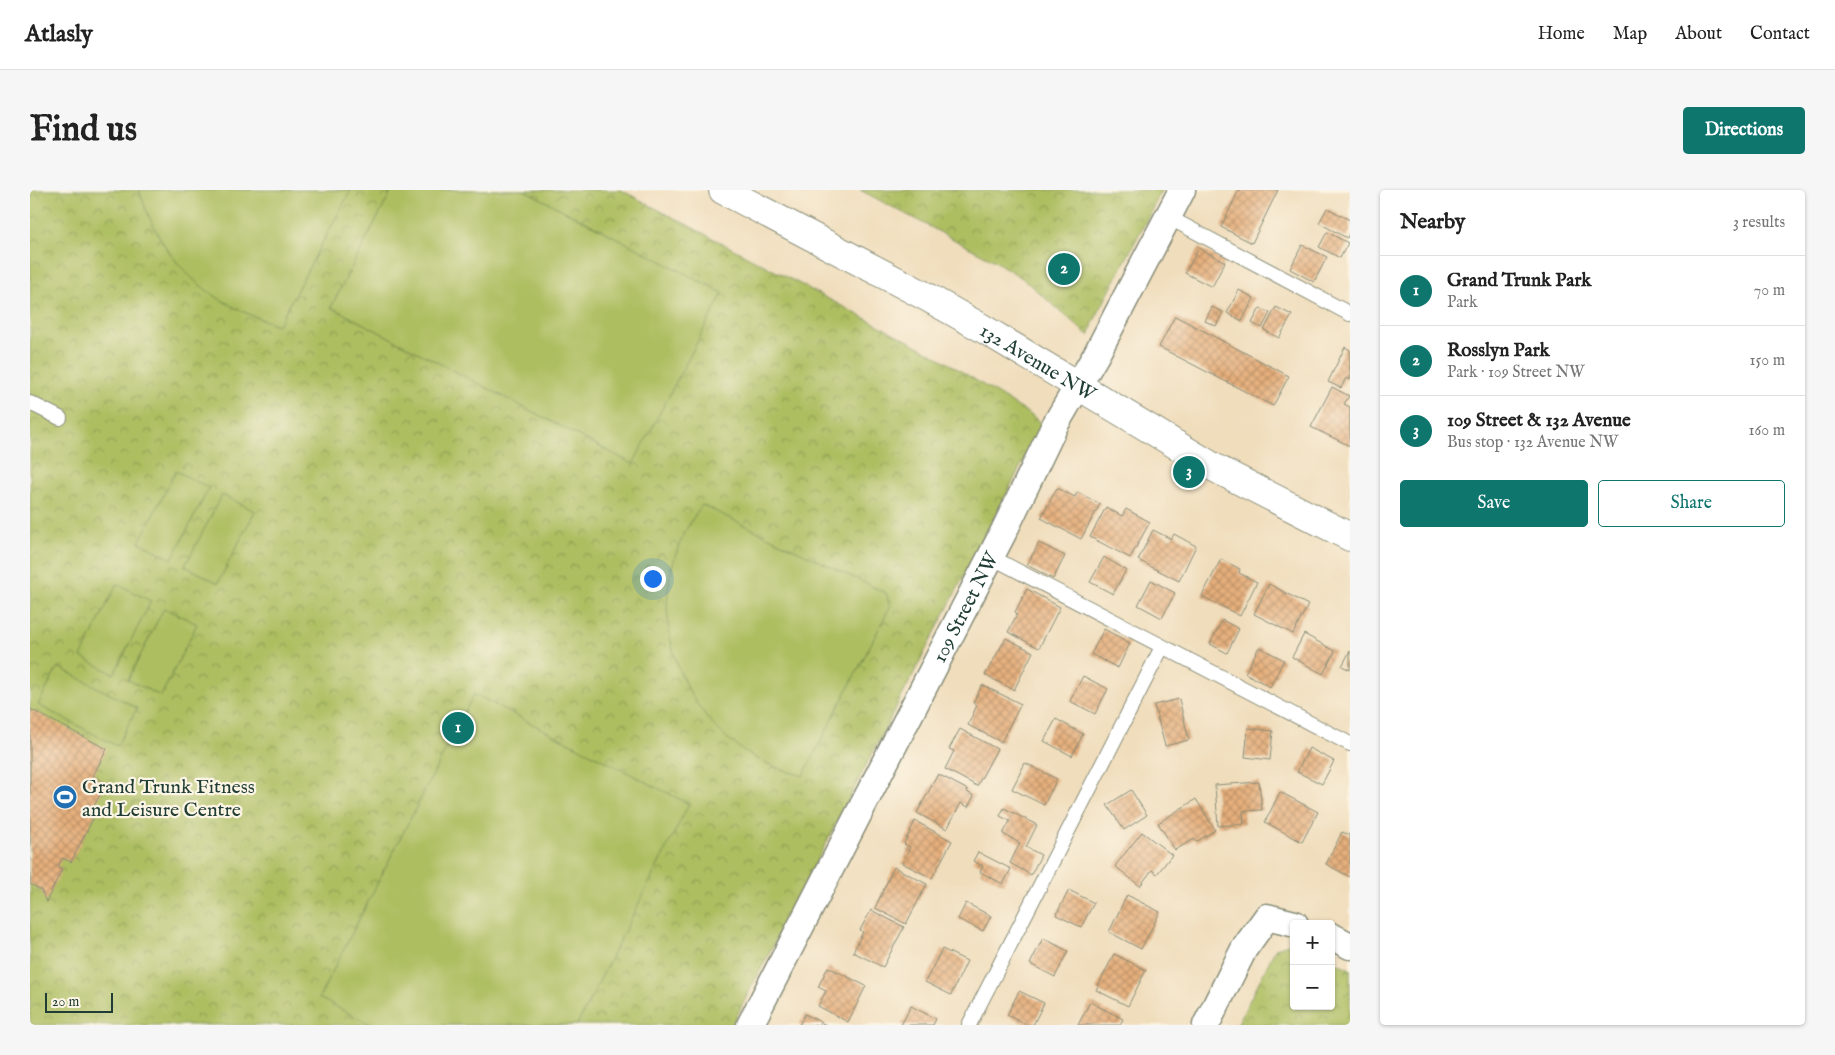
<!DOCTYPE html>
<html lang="en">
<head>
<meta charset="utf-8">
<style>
  :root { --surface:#fff; --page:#f6f6f6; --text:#222; --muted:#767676; --line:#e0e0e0; --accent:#0f766e }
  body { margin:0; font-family:"IM FELL English",serif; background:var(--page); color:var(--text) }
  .controls { position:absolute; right:15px; bottom:15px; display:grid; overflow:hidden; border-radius:5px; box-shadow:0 1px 4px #0004 }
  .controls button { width:45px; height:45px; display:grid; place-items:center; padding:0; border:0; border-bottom:1px solid var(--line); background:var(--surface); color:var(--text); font:25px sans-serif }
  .scale { position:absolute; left:15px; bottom:12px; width:68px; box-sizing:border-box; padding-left:5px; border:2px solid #1f3d34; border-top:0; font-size:14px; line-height:18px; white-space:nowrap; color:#1f3d34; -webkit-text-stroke:4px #fcf5e5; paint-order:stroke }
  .you { position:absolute; left:622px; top:388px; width:18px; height:18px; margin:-12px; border:4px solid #fff; border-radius:50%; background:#1a73e8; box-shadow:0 0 0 8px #1a73e833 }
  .badge { display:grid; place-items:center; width:32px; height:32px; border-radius:50%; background:var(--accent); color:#fff; font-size:16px; font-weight:700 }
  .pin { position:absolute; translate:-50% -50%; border:2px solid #fff; box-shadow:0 1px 5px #0006 }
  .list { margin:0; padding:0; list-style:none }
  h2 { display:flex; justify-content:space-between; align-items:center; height:65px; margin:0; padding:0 20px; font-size:21px }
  h2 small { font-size:16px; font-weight:400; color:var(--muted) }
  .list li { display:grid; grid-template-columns:32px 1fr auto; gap:15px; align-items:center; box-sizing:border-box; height:70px; padding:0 20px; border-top:1px solid var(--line) }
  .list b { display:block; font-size:19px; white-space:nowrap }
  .list p { margin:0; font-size:16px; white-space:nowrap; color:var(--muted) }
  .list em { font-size:16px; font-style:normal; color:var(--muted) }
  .actions { display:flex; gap:10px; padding:15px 20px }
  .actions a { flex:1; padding:11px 0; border:1px solid var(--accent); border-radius:5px; text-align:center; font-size:18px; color:var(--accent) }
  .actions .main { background:var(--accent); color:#fff }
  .map { position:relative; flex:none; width:1320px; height:835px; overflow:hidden; border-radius:5px }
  header { display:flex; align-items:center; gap:30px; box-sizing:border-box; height:70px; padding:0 25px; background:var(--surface); border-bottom:1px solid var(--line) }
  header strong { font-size:24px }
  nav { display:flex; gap:28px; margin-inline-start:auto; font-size:18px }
  .intro { display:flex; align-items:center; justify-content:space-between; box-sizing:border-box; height:120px; padding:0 30px }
  h1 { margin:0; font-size:35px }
  .button { padding:12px 22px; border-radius:5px; background:var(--accent); color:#fff; font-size:18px; font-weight:700 }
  main { display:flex; gap:30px; padding:0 30px }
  aside { flex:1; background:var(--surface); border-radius:5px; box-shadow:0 1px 4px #0004 }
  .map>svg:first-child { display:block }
  .park { fill:url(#park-crowns); stroke:#667e4a }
  .pitch { fill:#adbe61; stroke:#667e4a }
  .building { fill:url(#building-cross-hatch) }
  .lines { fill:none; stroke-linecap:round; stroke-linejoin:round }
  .service-casing { stroke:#888d78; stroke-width:16 }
  .minor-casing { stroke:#888d78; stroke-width:29 }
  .tertiary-casing { stroke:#888d78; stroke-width:30 }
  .service { stroke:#fff; stroke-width:14 }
  .minor { stroke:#fff; stroke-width:26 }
  .tertiary { stroke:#fff; stroke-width:28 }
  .labels { text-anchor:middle; stroke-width:4.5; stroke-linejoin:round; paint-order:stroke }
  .street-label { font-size:20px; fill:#1f3d34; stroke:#fcf5e5 }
  .poi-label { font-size:20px; fill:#1f3d34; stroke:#fcf5e5; text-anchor:start }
</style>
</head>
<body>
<header>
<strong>Atlasly</strong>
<nav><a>Home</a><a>Map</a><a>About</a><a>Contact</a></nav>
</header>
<div class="intro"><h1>Find us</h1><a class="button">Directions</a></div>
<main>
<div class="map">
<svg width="1320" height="835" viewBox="0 0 1320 835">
  <defs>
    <pattern id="park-crowns" width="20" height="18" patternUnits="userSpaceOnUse" patternTransform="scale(1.25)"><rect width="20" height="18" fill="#adbe61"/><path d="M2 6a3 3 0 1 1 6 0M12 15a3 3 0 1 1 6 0" fill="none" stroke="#8c9c51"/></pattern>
    <pattern id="building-cross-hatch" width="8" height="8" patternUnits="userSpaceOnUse" patternTransform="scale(1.25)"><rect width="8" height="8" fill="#e6af7b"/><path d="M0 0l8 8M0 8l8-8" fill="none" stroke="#ba9066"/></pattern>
  </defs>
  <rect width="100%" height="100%" fill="#fcf5e5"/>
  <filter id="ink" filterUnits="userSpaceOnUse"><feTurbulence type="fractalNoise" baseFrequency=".02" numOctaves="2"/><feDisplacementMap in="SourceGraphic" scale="10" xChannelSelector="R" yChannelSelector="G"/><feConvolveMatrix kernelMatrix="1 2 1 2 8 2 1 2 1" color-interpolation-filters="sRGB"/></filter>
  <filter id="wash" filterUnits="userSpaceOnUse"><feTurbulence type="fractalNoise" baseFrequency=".0096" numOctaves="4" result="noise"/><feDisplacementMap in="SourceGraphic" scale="20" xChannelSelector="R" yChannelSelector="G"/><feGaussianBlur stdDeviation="1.12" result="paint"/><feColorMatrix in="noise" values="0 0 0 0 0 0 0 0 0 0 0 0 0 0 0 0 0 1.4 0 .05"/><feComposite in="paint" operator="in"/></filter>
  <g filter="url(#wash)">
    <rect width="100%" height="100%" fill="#f0ddbc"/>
    <!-- park -->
    <path class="park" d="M0 0H591L907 166 1004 227 1012 235 702 835H0Z
      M830 0H1132L1063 133 1059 146 992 88 963 70Z
      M1264 752V816H1301V770L1320 779V835H1207L1246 758Z"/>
    <!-- pitch -->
    <path class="pitch" d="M109 0H321L248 135C176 112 133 74 109 0Z
      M362 0H494L693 103 603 274 301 117Z
      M146 281 179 298 142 369 109 352Z
      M192 305 225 321 188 393 155 376Z
      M672 315 856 403 860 417 773 586C752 580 732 573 714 561 647 516 618 426 651 351 656 338 664 327 672 315Z
      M87 394 121 411 84 484 51 467Z
      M134 418 167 434 131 506 98 490Z
      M28 477 107 518 87 556 8 515Z
      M444 504 659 614 547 835H342L289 808Z"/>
    <g id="blocks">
      <!-- building -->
      <path class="building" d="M1209 0H1248L1222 53 1191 37Z
        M1297 18 1320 30V41L1317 48 1289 33Z
        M1297 42 1318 53 1310 68 1289 57Z
        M1272 55 1297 67 1284 92 1260 79Z
        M1169 58 1195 72 1182 97 1155 83Z
        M1209 100 1224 108 1212 131 1197 123Z
        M1182 117 1193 122 1186 136 1175 131Z
        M1246 117 1262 125 1249 148 1234 140Z
        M1230 118 1240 123 1232 138 1222 133Z
        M1145 126 1259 186 1243 216 1129 157Z
        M1315 157 1320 160V190L1316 188 1311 198 1298 192Z
        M1302 197 1319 206 1314 214 1320 217V256L1281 237Z
        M1027 298 1045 307 1047 302 1070 314 1051 349 1011 328Z
        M1076 317 1092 326 1096 319 1120 332 1100 368 1060 347Z
        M1123 340 1141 349 1144 344 1166 356 1149 391 1108 370Z
        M1009 353 1035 366 1023 389 997 375Z
        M1074 367 1096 380 1083 404 1060 392Z
        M1191 369 1210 379 1209 383 1227 392 1210 426 1172 406Z
        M1121 390 1145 403 1132 428 1108 415Z
        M1239 394 1278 415 1263 444 1224 424Z
        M997 399 1030 417 1009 458 978 442 987 424 985 422Z
        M1192 430 1209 439 1197 463 1180 454Z
        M1074 439 1100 453 1088 478 1061 464Z
        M1274 444 1305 461 1293 484 1262 467Z
        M976 448 1003 462 984 500 955 485Z
        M1229 457 1254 470 1240 497 1215 483Z
        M1320 461V480L1312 476Z
        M1053 486 1078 499 1065 524 1040 511Z
        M952 495 991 514 971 552 938 535 947 515 943 513Z
        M1149 509 1159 550 1135 556 1124 515Z
        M0 519 77 559 63 586 76 593 62 620 66 623 41 672 32 668 28 677 32 679 16 712 11 700 0 694Z
        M1026 529 1053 544 1042 566 1014 551Z
        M1218 538 1243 541 1240 570 1215 567Z
        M930 539 967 559 947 596 915 579 924 561 919 559Z
        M1279 558 1304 571 1292 594 1267 582Z
        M995 573 1027 589 1014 615 982 599Z
        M908 584 938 600 937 602 944 606 938 617 931 613 917 639 887 623Z
        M1229 592 1232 620 1213 621 1214 634 1188 636 1185 595Z
        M1101 600 1117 625 1094 640 1077 615Z
        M1250 602 1288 622 1272 652 1235 632Z
        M1166 609 1185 640 1166 652 1164 649 1145 660 1128 633Z
        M974 618 1007 635 996 657 1011 665 1001 685 980 673 990 653 973 644 980 631 970 626Z
        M885 631 922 651 902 688 872 673 880 657 874 654Z
        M1112 642 1142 665 1127 684 1122 680 1110 696 1085 676Z
        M1312 642 1320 645V687L1296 674Z
        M948 662 981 679 973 694 950 682 953 676 943 671Z
        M864 677 897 694 876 734 845 718Z
        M1039 700 1064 713 1051 737 1026 725Z
        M1097 705 1130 722 1111 759 1079 742Z
        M936 713 961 726 953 741 928 729Z
        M841 720 874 737 853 777 823 762 833 742 830 740Z
        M1013 748 1038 761 1025 787 1000 774Z
        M912 759 937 771 921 805 895 792Z
        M1084 764 1116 780 1098 816 1066 800Z
        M798 777 836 796 818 832 788 816 796 801 788 797Z
        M989 801 1014 813 1003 835H997L977 825Z
        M1060 812 1093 829 1090 835H1048Z
        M881 816 906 829 903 835H871Z
        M775 824 796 835H769Z"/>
    </g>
  </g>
  <g filter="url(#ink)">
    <use href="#blocks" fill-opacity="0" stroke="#888d78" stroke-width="1"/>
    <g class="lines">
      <defs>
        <path id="service" d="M1138 27 1320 124
          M0 213 30 228
          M961 367 1320 554
          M939 835 1132 457"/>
        <g id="minor">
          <path d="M1301 746 1320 756"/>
          <path id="s1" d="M720 835 974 341 1025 235 1066 165 1152 0"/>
          <path d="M1176 835 1214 759 1237 727 1265 734"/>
        </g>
        <g id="tertiary">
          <path id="s2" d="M693 0 897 107 952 138 1185 278 1320 347"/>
        </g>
      </defs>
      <!-- service casing -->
      <use href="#service" class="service-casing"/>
      <!-- minor casing -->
      <use href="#minor" class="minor-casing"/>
      <!-- tertiary casing -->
      <use href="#tertiary" class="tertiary-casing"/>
      <!-- service -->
      <use href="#service" class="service"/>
      <!-- minor -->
      <use href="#minor" class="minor"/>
      <!-- tertiary -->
      <use href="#tertiary" class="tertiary"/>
    </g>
  </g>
  <!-- icons -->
  <defs>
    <symbol id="stadium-disc" viewBox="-11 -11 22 22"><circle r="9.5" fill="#1f6fb2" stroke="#fcf5e5"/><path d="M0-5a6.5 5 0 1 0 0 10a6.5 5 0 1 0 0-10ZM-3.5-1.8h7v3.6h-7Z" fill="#fff"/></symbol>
  </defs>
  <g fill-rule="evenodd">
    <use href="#stadium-disc" x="21" y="593" width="28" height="28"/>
  </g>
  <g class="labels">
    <!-- street labels -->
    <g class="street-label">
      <text dy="7" stroke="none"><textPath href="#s2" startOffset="359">132 Avenue NW</textPath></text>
      <text dy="7" stroke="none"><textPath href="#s1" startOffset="470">109 Street NW</textPath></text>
    </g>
    <!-- poi labels -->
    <g class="poi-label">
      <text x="52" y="603">Grand Trunk Fitness<tspan x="52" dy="23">and Leisure Centre</tspan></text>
    </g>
  </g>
</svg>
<div class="controls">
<button>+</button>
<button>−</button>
</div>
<div class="scale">20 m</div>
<div class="you"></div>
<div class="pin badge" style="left:428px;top:538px">1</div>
<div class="pin badge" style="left:1034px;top:79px">2</div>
<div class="pin badge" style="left:1159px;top:282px">3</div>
</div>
<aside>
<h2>Nearby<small>3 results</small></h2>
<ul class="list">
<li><span class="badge">1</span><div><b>Grand Trunk Park</b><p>Park</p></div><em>70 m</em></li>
<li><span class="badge">2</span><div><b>Rosslyn Park</b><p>Park · 109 Street NW</p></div><em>150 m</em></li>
<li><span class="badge">3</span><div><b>109 Street &amp; 132 Avenue</b><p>Bus stop · 132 Avenue NW</p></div><em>160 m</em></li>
</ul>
<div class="actions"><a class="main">Save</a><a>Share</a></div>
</aside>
</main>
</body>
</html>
